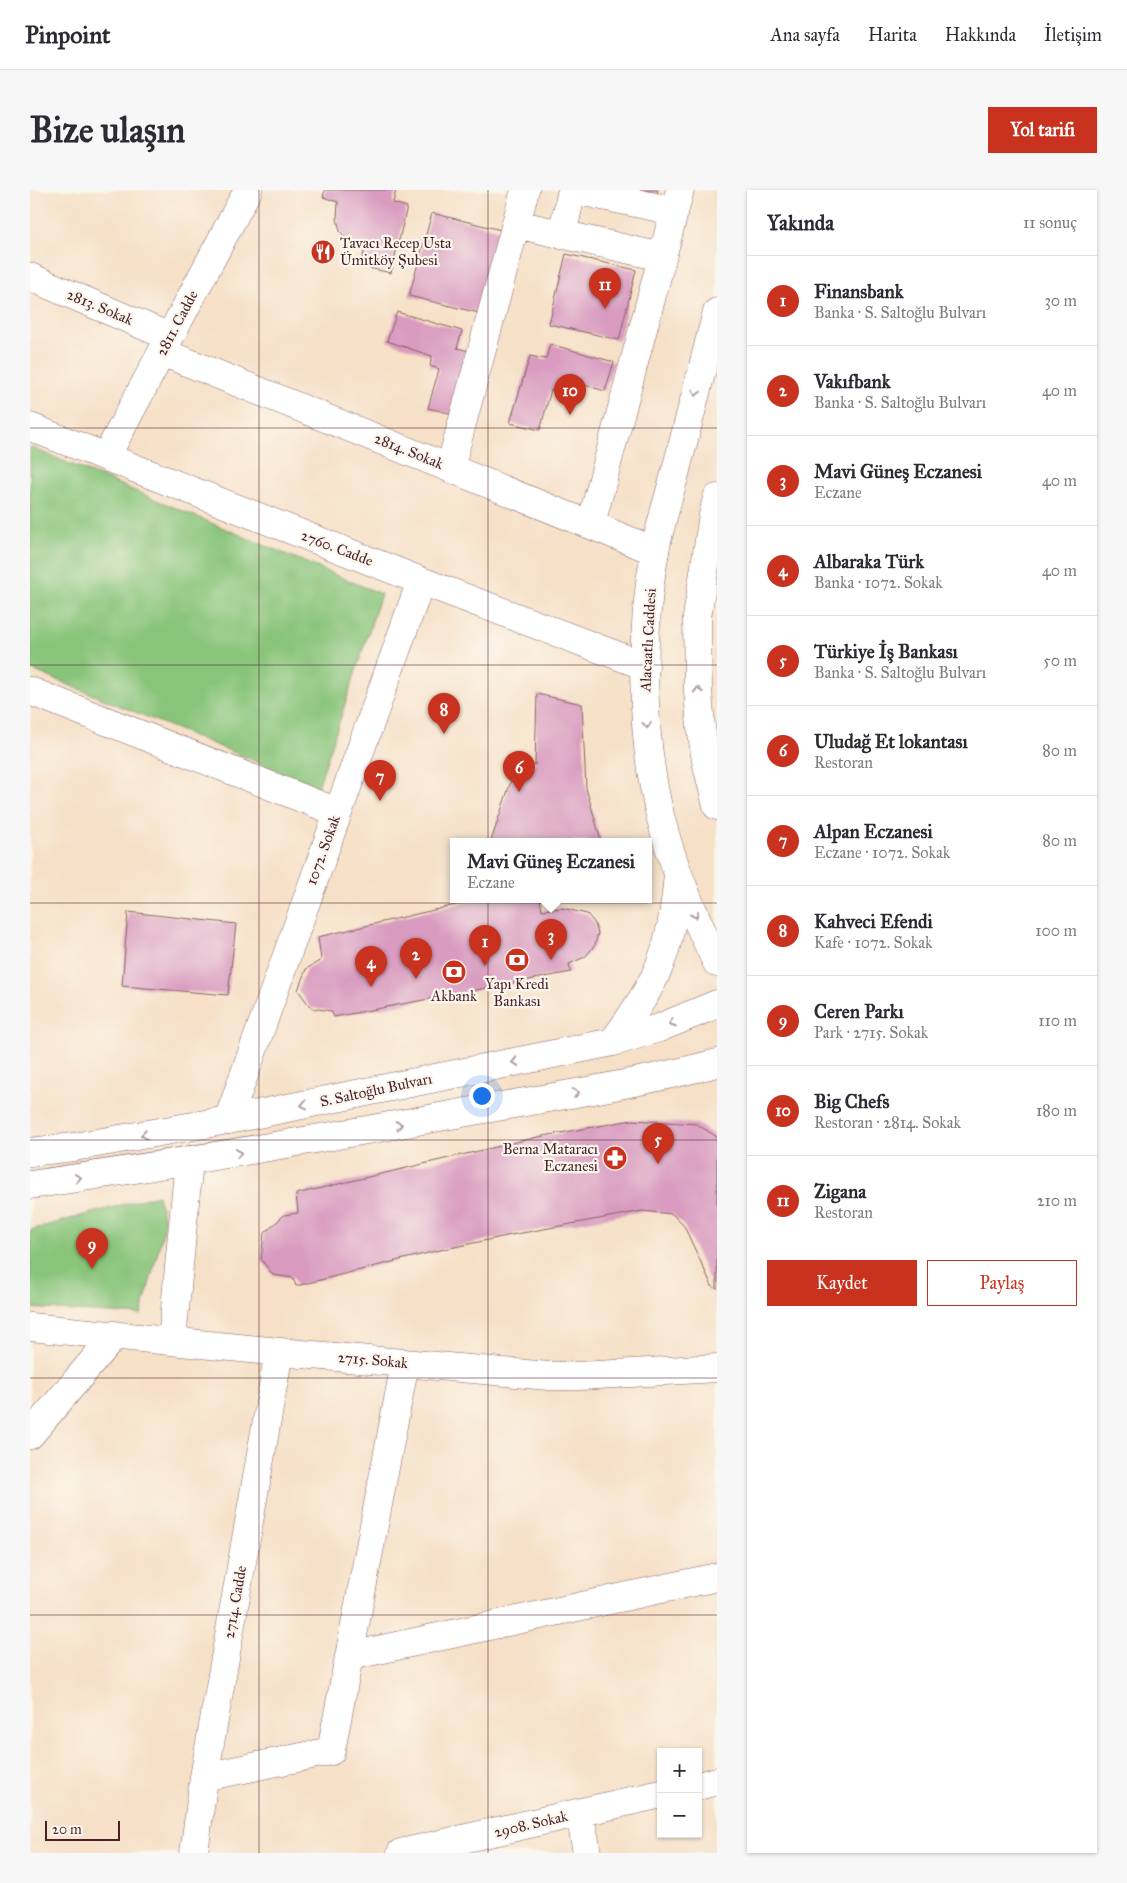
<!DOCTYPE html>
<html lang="tr">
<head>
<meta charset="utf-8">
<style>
  :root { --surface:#fff; --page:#f7f7f7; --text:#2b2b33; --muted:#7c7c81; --line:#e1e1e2; --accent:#c8321e }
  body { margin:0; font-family:"IM FELL Great Primer",serif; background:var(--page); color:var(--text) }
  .controls { position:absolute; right:15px; bottom:15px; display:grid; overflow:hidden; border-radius:0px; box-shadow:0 1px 4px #0004 }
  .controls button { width:45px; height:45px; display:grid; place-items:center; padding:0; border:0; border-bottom:1px solid var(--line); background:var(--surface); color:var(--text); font:25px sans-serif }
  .scale { position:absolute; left:15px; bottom:12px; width:75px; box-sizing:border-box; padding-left:5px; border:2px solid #4a1f2b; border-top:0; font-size:14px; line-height:18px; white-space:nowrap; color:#4a1f2b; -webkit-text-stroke:4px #fbf7ec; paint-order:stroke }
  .you { position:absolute; left:451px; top:905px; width:18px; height:18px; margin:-12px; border:4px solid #fff; border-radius:50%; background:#1a73e8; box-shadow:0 0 0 8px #1a73e833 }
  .badge { display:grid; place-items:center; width:32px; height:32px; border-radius:50%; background:var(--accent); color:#fff; font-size:16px; font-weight:700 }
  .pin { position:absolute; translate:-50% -41px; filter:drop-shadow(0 1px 2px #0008) }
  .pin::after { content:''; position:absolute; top:26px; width:18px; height:15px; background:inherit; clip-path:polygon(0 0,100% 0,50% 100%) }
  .popup { position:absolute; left:420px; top:648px; width:202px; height:65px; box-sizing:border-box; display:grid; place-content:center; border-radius:0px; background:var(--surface); filter:drop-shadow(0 1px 4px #0005); font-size:16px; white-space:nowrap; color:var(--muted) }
  .popup b { font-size:19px; color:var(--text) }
  .popup::after { content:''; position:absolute; left:50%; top:100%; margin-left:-10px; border:10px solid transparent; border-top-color:var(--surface) }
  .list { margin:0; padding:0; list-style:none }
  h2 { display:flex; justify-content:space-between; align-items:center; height:65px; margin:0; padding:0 20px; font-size:21px }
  h2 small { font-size:16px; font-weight:400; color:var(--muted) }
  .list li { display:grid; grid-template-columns:32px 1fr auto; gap:15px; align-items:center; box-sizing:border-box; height:90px; padding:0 20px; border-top:1px solid var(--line) }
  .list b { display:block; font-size:19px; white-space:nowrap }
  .list p { margin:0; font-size:16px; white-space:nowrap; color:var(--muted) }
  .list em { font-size:16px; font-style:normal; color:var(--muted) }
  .actions { display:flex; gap:10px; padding:15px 20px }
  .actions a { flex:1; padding:11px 0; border:1px solid var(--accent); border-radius:0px; text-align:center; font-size:18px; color:var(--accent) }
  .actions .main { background:var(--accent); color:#fff }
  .map { position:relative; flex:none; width:687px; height:1663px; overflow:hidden; border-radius:0px }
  header { display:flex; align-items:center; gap:30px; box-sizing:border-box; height:70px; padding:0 25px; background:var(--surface); border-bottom:1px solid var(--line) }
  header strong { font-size:24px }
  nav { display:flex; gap:28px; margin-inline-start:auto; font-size:18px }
  .intro { display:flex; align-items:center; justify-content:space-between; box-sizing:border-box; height:120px; padding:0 30px }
  h1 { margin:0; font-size:35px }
  .button { padding:12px 22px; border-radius:0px; background:var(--accent); color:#fff; font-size:18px; font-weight:700 }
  main { display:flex; gap:30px; padding:0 30px }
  aside { flex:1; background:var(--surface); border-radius:0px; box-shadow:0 1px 4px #0004 }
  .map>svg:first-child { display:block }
  .green { fill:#88c479; stroke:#697252 }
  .building { fill:#d99bc0 }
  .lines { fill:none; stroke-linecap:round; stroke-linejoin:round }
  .minor-casing { stroke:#866362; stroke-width:29 }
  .major-casing { stroke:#866362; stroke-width:29 }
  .minor { stroke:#fff; stroke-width:28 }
  .major { stroke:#fff; stroke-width:28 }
  .oneway { stroke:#ae9aa0 }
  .grid { fill:none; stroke:#4a1f2b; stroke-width:1; stroke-opacity:0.55 }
  .labels { text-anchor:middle; stroke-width:4.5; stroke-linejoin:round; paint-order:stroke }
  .poi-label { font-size:15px; fill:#4a1f2b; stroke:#fbf7ec }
  .street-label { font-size:15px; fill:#4a1f2b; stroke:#fbf7ec }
</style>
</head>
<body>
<header>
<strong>Pinpoint</strong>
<nav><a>Ana sayfa</a><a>Harita</a><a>Hakkında</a><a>İletişim</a></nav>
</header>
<div class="intro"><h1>Bize ulaşın</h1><a class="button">Yol tarifi</a></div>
<main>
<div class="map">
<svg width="687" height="1663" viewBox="0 0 687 1663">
  <rect width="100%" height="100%" fill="#fbf7ec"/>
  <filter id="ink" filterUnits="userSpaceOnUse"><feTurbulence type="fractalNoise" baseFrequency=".02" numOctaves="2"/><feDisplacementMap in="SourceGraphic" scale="10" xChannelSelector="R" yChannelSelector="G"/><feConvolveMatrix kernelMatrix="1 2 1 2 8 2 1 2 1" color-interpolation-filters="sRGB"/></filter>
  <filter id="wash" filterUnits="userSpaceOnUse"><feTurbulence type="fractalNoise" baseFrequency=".0096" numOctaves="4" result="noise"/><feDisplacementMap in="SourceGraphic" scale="20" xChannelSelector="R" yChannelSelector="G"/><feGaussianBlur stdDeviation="1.12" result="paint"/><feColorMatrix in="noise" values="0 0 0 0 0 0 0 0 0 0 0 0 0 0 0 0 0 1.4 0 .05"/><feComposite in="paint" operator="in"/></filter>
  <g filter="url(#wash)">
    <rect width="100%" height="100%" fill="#f6e0c7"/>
    <!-- green -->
    <path class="green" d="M0 257 351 404 288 597 0 479Z
      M128 1005 135 1035 111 1125 0 1118V1040Z"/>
    <g id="blocks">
      <!-- building -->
      <path class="building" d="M295 0H366L363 13 377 17 361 83 330 76 335 59 316 49 310 41 307 29 308 12 293 7Z
        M602 0H628L626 7Z
        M402 23 471 40 449 123 379 106Z
        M536 64 606 80 589 150 519 134Z
        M367 122 432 141 427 158 443 162 427 225 398 218 409 179 400 176 402 166 357 151Z
        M520 154 584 172 575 201 537 190 533 203 521 200 510 240 480 233 500 166 516 169Z
        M507 504 552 514 556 598 571 651H461L488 570 505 575Z
        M451 709H510L512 720 532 718 557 724 564 732 568 743 565 755 555 767 539 774 541 782 304 827 301 821 281 818 268 800 276 779 291 770 288 747Z
        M98 722 206 734 198 805 92 796Z
        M602 930 667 934 687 947V1099L682 1096 654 1036 642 1024 612 1021 481 1045 406 1061 266 1096 263 1088 243 1085 231 1069 234 1044 254 1025 268 1023 266 1004 508 947Z"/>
    </g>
  </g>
  <g filter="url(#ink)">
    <use href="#blocks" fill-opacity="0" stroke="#866362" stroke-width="1"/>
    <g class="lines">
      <defs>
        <path id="minor" d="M544 0 644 21
          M486 34 632 67
          M532 45 542 0
          M0 87 140 147
          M132 162 625 361
          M0 237 391 391 615 476
          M76 267 218 0
          M420 278 495 0
          M561 334 650 0
          M0 501 307 622
          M198 930 391 391
          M0 1137 249 1162 519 1186H550L687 1178
          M142 1151 159 970
          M0 1245 85 1145
          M320 1466 687 1387
          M174 1587 301 1561 375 1173
          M668 1596 687 1591
          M550 1623 557 1663
          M164 1663 174 1587 249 1162
          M371 1663 631 1604"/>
        <path id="major" d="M687 122C673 175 660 228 646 280 639 307 630 334 625 361 610 441 610 545 630 625 642 676 664 726 687 773
          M687 308 683 325 667 427 668 501 671 537 676 571 687 616
          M583 852C598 831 614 809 625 786 640 754 645 719 648 684
          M0 962 44 957 198 930 583 852 629 838 687 814
          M0 995C144 974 288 949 432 923 517 908 603 895 687 873"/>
      </defs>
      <!-- minor casing -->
      <use href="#minor" class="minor-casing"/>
      <!-- major casing -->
      <use href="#major" class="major-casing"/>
      <!-- minor -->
      <use href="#minor" class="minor"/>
      <!-- major -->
      <use href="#major" class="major"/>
    </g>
    <!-- one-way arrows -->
    <defs><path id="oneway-chevron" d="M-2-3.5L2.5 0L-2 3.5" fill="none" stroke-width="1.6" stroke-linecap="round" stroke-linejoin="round" transform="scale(1.25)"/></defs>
    <g class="oneway">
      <use href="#oneway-chevron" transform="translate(666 203) rotate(105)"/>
      <use href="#oneway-chevron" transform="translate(668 500) rotate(-93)"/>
      <use href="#oneway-chevron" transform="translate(617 535) rotate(85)"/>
      <use href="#oneway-chevron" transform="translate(665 725) rotate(68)"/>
      <use href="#oneway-chevron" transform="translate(642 833) rotate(160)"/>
      <use href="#oneway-chevron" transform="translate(485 872) rotate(168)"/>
      <use href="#oneway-chevron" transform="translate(546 903) rotate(-10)"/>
      <use href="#oneway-chevron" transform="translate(274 915) rotate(168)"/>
      <use href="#oneway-chevron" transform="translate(369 935) rotate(-10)"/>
      <use href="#oneway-chevron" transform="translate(114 945) rotate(170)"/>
      <use href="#oneway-chevron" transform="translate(209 963) rotate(-9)"/>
      <use href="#oneway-chevron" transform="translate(48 988) rotate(-8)"/>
    </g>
  </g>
  <!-- grid -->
  <path class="grid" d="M229 0V1663M458 0V1663M0 238H687M0 475H687M0 713H687M0 950H687M0 1188H687M0 1425H687"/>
  <!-- icons -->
  <defs>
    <symbol id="restaurant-disc" viewBox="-11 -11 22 22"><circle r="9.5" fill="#c8321e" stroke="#fbf7ec"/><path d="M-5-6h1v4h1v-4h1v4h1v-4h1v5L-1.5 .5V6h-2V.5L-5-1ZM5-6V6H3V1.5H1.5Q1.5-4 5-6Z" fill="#fff"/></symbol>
    <symbol id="bank-disc" viewBox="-11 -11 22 22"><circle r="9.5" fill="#c8321e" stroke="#fbf7ec"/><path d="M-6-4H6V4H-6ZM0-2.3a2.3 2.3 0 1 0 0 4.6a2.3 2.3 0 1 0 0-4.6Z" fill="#fff"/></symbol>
    <symbol id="pharmacy-disc" viewBox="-11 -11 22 22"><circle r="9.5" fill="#c8321e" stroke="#fbf7ec"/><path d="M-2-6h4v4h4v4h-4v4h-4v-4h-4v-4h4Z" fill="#fff"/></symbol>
  </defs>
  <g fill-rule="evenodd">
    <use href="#restaurant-disc" x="279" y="48" width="28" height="28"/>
    <use href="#bank-disc" x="473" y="756" width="28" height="28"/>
    <use href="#bank-disc" x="410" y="768" width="28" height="28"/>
    <use href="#pharmacy-disc" x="571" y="954" width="28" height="28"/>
  </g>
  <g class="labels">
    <!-- poi labels -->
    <g class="poi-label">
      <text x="310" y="58" text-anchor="start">Tavacı Recep Usta<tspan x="310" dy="17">Ümitköy Şubesi</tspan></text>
      <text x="487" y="799">Yapı Kredi<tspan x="487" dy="17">Bankası</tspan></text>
      <text x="424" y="811">Akbank</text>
      <text x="568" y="964" text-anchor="end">Berna Mataracı<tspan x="568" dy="17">Eczanesi</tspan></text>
    </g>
    <!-- street labels -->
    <g class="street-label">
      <text transform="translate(70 117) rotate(23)" y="5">2813. Sokak</text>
      <text transform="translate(147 133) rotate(-62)" y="5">2811. Cadde</text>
      <text transform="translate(379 261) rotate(22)" y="5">2814. Sokak</text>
      <text transform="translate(307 358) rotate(21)" y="5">2760. Cadde</text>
      <text transform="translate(618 450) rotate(-87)" y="5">Alacaatlı Caddesi</text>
      <text transform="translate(293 660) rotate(-70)" y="5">1072. Sokak</text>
      <text transform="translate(346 900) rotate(-12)" y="5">S. Saltoğlu Bulvarı</text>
      <text transform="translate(343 1170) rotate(5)" y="5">2715. Sokak</text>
      <text transform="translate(205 1412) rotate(-80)" y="5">2714. Cadde</text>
      <text transform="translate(501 1634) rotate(-13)" y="5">2908. Sokak</text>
    </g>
  </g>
</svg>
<div class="controls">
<button>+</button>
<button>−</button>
</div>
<div class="scale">20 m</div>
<div class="you"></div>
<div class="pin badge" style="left:455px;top:776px">1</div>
<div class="pin badge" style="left:386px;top:789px">2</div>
<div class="pin badge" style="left:521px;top:770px">3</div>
<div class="popup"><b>Mavi Güneş Eczanesi</b>Eczane</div>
<div class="pin badge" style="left:341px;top:797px">4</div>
<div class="pin badge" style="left:628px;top:974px">5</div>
<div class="pin badge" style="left:489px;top:602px">6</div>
<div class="pin badge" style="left:350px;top:611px">7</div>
<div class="pin badge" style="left:414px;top:544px">8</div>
<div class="pin badge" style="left:62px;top:1079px">9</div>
<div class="pin badge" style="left:540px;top:225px">10</div>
<div class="pin badge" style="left:575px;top:119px">11</div>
</div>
<aside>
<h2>Yakında<small>11 sonuç</small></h2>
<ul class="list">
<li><span class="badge">1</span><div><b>Finansbank</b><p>Banka · S. Saltoğlu Bulvarı</p></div><em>30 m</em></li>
<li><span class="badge">2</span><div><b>Vakıfbank</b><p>Banka · S. Saltoğlu Bulvarı</p></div><em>40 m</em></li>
<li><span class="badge">3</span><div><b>Mavi Güneş Eczanesi</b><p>Eczane</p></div><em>40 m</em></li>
<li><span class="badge">4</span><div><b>Albaraka Türk</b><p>Banka · 1072. Sokak</p></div><em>40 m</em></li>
<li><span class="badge">5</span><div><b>Türkiye İş Bankası</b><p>Banka · S. Saltoğlu Bulvarı</p></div><em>50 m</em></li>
<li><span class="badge">6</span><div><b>Uludağ Et lokantası</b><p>Restoran</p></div><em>80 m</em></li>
<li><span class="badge">7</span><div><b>Alpan Eczanesi</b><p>Eczane · 1072. Sokak</p></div><em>80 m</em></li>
<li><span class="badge">8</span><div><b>Kahveci Efendi</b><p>Kafe · 1072. Sokak</p></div><em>100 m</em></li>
<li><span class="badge">9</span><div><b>Ceren Parkı</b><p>Park · 2715. Sokak</p></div><em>110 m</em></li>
<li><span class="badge">10</span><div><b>Big Chefs</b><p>Restoran · 2814. Sokak</p></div><em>180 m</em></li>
<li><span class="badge">11</span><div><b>Zigana</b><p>Restoran</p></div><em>210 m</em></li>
</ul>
<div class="actions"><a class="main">Kaydet</a><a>Paylaş</a></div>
</aside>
</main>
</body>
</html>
